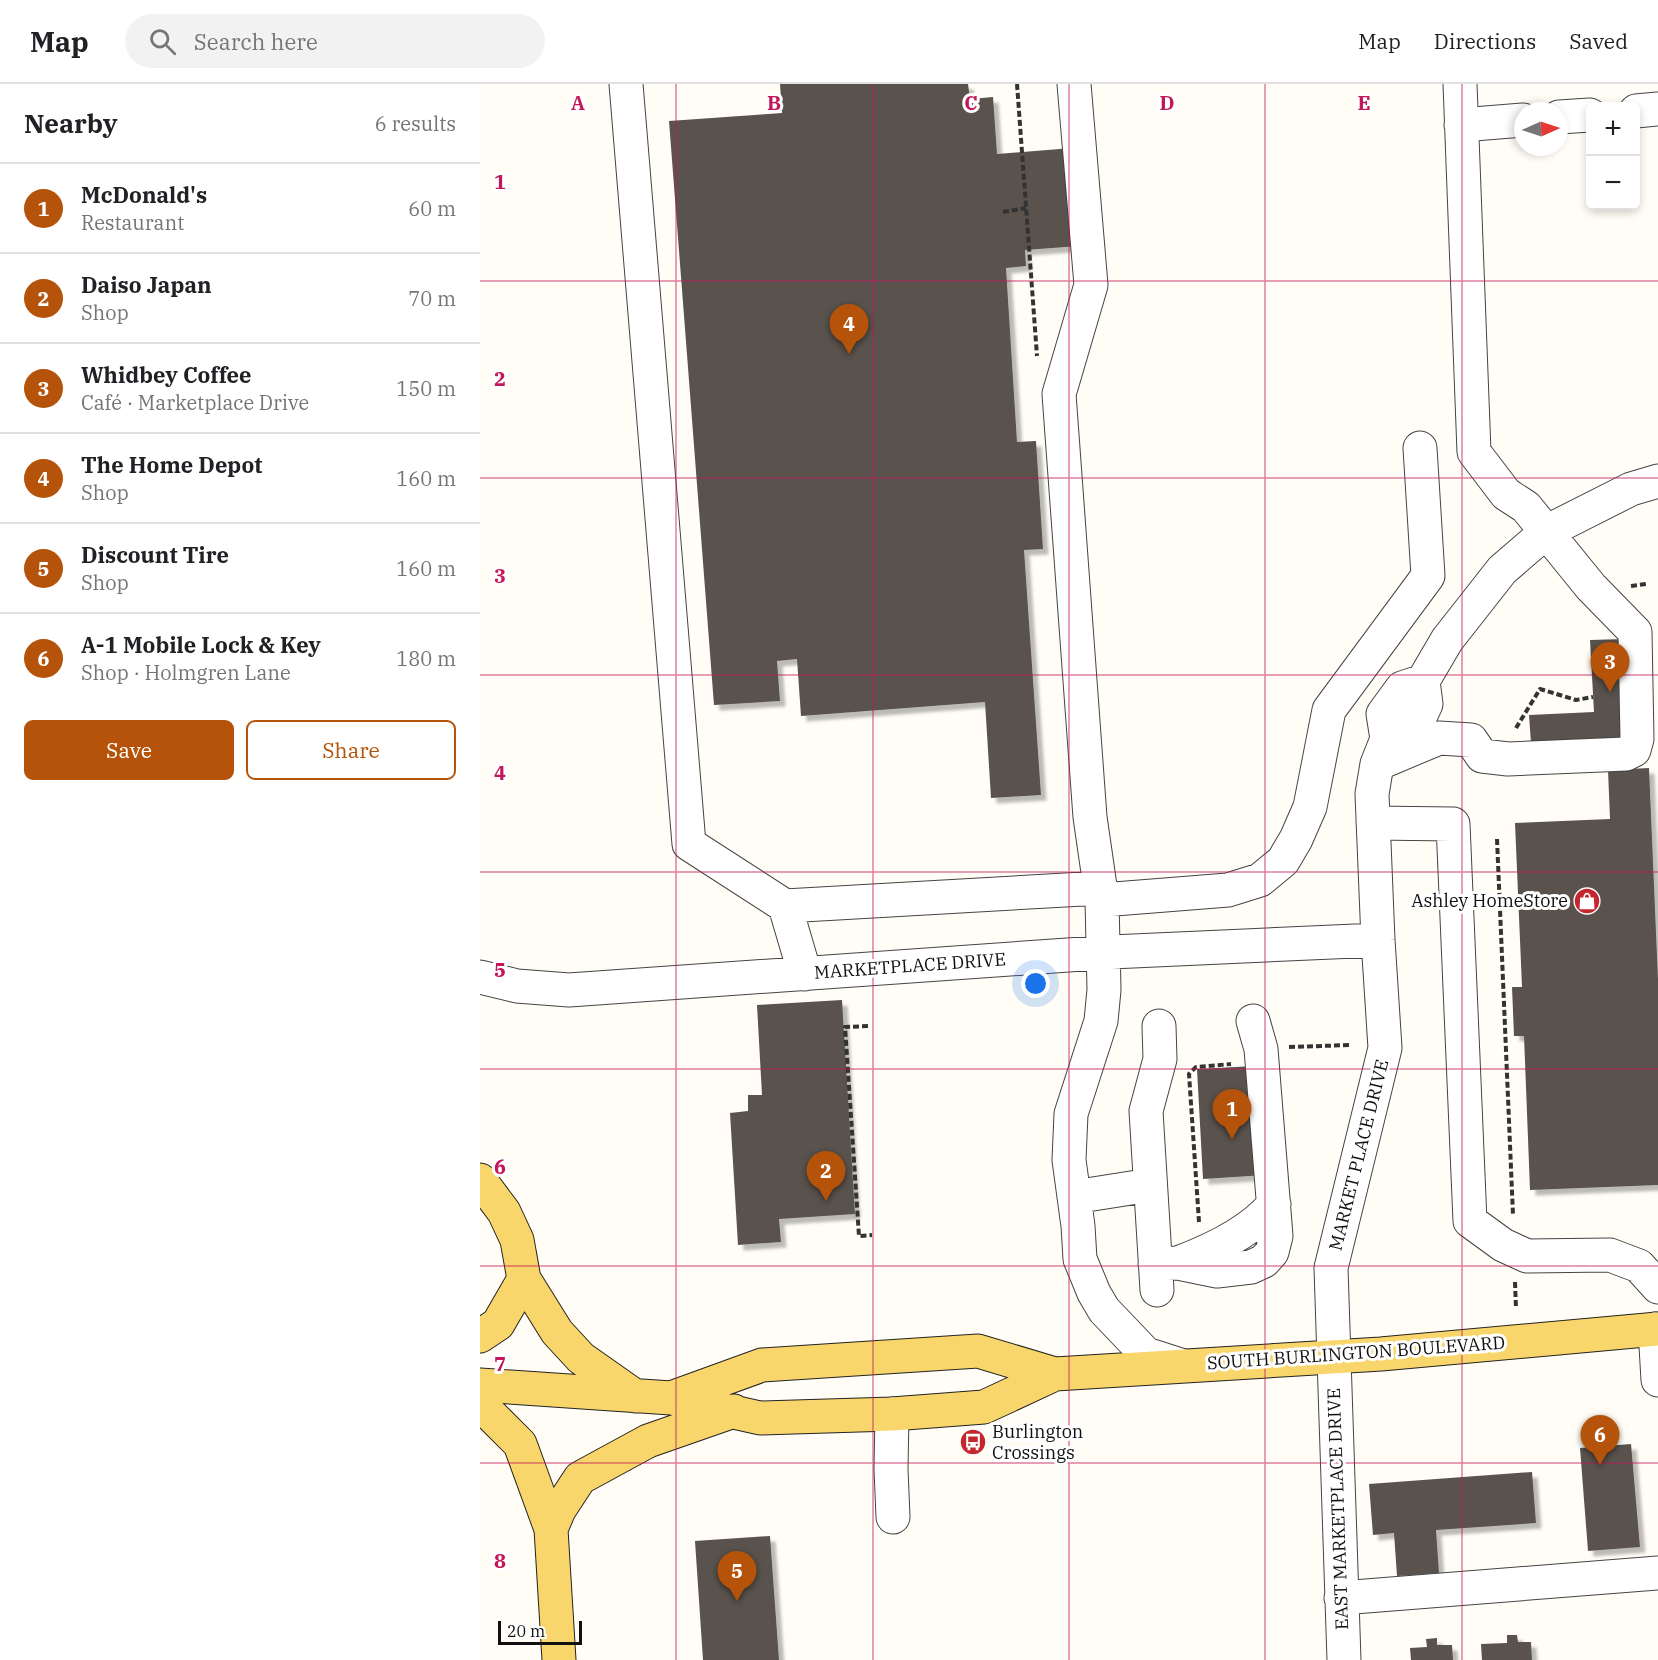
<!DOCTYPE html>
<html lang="en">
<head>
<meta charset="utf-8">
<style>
  :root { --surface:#fff; --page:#f2f2f2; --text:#202124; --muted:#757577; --line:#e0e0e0; --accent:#b45309 }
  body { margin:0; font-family:"IBM Plex Serif",serif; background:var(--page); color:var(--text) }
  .controls { position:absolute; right:18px; top:18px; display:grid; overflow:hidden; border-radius:9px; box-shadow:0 3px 9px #0003 }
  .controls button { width:54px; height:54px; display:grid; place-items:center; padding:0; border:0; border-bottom:2px solid var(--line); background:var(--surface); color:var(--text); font:30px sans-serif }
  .compass { position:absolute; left:1034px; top:18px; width:54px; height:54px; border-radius:50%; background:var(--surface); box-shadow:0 3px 9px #0003; rotate:87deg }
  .scale { position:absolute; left:18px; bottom:15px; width:84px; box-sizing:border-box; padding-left:6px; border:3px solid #111; border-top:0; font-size:16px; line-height:21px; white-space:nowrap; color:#111; -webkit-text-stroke:4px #fff; paint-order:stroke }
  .you { position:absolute; left:556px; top:900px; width:21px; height:21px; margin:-15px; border:4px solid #fff; border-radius:50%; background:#1a73e8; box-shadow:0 0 0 9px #1a73e833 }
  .badge { display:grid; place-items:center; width:39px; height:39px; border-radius:50%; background:var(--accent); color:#fff; font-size:20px; font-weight:700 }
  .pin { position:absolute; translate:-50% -50px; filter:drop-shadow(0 2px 3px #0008) }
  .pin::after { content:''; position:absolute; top:32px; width:21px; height:18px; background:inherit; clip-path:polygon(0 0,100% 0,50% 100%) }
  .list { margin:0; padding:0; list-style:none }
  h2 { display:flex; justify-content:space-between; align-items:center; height:78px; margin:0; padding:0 24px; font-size:26px }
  h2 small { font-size:20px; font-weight:400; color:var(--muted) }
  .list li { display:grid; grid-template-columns:39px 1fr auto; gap:18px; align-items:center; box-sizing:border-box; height:90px; padding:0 24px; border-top:2px solid var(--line) }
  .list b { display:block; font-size:22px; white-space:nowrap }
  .list p { margin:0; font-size:20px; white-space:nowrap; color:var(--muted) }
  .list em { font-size:20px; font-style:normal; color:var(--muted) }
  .actions { display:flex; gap:12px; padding:18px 24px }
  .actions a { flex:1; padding:14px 0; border:2px solid var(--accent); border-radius:9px; text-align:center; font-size:21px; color:var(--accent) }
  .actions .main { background:var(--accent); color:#fff }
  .icon { flex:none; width:33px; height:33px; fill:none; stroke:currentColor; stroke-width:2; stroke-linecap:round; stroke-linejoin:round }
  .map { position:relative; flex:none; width:1178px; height:1576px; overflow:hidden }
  header { display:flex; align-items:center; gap:36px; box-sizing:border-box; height:84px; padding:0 30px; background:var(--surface); border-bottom:2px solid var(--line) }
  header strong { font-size:28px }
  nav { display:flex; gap:33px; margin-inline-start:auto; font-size:21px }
  .search { width:420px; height:54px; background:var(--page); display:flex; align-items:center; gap:15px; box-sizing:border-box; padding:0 21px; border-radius:33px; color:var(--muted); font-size:22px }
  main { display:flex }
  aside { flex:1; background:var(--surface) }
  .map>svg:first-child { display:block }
  .building { fill:#5a524d; filter:url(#shadow) }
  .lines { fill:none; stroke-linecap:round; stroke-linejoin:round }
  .minor-casing { stroke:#444; stroke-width:35 }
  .major-casing { stroke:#222; stroke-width:35 }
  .path { stroke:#333; stroke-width:4; stroke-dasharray:6 3; stroke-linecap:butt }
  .minor { stroke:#fff; stroke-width:33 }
  .major { stroke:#f9d66b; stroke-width:33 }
  .grid { fill:none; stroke:#c2185b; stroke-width:1.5; stroke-opacity:0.55 }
  .labels { text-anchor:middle; stroke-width:6; stroke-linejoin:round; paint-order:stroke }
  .poi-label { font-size:18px; fill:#111; stroke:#fff; text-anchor:end }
  .street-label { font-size:18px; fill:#111; stroke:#fff }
  .grid-label { font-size:20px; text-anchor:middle; font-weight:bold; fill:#c2185b; stroke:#fff; stroke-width:6; stroke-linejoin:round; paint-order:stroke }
</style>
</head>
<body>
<header>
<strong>Map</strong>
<div class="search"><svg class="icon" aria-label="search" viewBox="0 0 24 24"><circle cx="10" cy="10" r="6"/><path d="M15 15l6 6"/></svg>Search here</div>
<nav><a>Map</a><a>Directions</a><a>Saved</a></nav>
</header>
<main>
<aside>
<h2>Nearby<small>6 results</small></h2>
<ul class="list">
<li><span class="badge">1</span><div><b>McDonald's</b><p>Restaurant</p></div><em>60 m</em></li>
<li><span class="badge">2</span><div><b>Daiso Japan</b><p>Shop</p></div><em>70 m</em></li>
<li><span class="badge">3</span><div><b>Whidbey Coffee</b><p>Café · Marketplace Drive</p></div><em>150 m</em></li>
<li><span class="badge">4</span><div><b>The Home Depot</b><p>Shop</p></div><em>160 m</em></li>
<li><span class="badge">5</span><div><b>Discount Tire</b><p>Shop</p></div><em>160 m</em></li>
<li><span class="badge">6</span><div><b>A-1 Mobile Lock &amp; Key</b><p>Shop · Holmgren Lane</p></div><em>180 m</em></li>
</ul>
<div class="actions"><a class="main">Save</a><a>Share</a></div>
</aside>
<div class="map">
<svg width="1178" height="1576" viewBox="0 0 1178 1576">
  <defs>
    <filter id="shadow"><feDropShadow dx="5.5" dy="5.5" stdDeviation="1.5" flood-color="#0004"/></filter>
  </defs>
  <rect width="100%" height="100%" fill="#fffdf5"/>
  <!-- building -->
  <path class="building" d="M300 0H488L490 15 513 13 517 70 592 64 599 162 545 166 546 182 526 184 537 358 556 357 563 465 544 466 561 711 511 714 505 618 321 632 317 575 297 577 300 617 234 621 189 37 302 29Z
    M1145 555 1150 656 1051 659 1049 631 1114 628 1110 556Z
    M1169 684 1178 896V1101L1050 1106 1044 952H1034L1032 903H1042L1035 739 1130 735 1128 686Z
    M362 916 375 1130 299 1135 301 1158 258 1161 250 1029 268 1027V1011H282L277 921Z
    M775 982 785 1091 723 1095 717 985Z
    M1151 1360 1160 1463 1108 1467 1100 1364Z
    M1052 1388 1056 1439 956 1446 959 1489 917 1492 914 1449 893 1451 889 1400Z
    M290 1452 299 1576H223L215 1457Z
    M1027 1551H1037L1038 1558H1051L1052 1576H1002L1001 1560 1027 1559Z
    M957 1554V1561H972L973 1576H931L930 1564 947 1563 946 1555Z"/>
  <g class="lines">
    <defs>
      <path id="minor" d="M146 0 209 760 305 822 325 890
        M594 0 611 201 579 310 610 733 622 816 624 906 621 937 591 1030 589 1076 598 1142 600 1175 614 1209 624 1226 666 1270 700 1281
        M1156 27 1178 25
        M1079 33 1110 31
        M981 41 1043 36
        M943 597 967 556 1022 486 1066 448 1151 405 1178 397
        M907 655 930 647 940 633 946 620 943 597
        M897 680 959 654 991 656 1002 672 1028 675 1146 670 1154 666 1157 655 1155 548 1111 503 1046 423 1026 410 994 368 980 0
        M893 739 973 740 990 1137 1023 1161 1047 1172 1130 1171 1159 1182 1178 1203
        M622 816 748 806 780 796 803 777 816 755 830 723 849 626 948 492 940 364
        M305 822 621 804
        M0 893 37 902 89 906 631 868 898 856
        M594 1113 670 1101
        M698 1179C730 1167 772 1147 794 1120
        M675 1180 698 1179 737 1187 771 1183 784 1177 792 1168 796 1152 781 965 773 937
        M677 1206 666 1027 680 975 679 942
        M1175 1245 1178 1296
        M412 1330 411 1385 413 1433
        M861 1514 1178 1489
        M864 1576 851 1184 905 964 898 856 892 710 897 680 907 655 903 630 922 604 943 597"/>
      <path id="major" d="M0 1096 24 1128 37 1156 44 1195 77 1248 101 1274 155 1312
        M0 1252 18 1240 44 1195
        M0 1301 191 1314 280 1334 412 1330 504 1323 575 1290
        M191 1314 282 1281 498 1267 575 1290 901 1270 1178 1245
        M0 1320 40 1360 71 1445 79 1576
        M71 1445 79 1426 100 1394 168 1357 254 1327"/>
    </defs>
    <!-- minor casing -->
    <use href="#minor" class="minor-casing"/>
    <!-- major casing -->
    <use href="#major" class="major-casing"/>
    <!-- path -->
    <path class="path" d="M537 0 557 272
      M523 128 546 124
      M1151 502 1166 500
      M1036 644 1060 605 1096 616 1113 613
      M1017 755 1033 1131
      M388 942 365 943 379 1152 392 1151
      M809 963 871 961
      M719 1138 709 990 716 983 751 980
      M1035 1198 1036 1224"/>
    <!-- minor -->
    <use href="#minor" class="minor"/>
    <!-- major -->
    <use href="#major" class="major"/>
  </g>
  <!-- grid -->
  <path class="grid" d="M196 0V1576M393 0V1576M589 0V1576M785 0V1576M982 0V1576M0 197H1178M0 394H1178M0 591H1178M0 788H1178M0 985H1178M0 1182H1178M0 1379H1178"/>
  <!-- icons -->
  <defs>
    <symbol id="shop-disc" viewBox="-11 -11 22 22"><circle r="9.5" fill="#c4262e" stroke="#fff"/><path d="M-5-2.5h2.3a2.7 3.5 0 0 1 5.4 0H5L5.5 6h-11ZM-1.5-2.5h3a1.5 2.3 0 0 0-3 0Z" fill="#fff"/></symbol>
    <symbol id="bus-disc" viewBox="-11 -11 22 22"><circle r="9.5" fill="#c4262e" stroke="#fff"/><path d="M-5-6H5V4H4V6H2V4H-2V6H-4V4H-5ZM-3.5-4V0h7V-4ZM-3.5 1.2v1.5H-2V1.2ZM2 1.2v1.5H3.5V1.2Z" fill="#fff"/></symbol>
  </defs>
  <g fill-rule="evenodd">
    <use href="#shop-disc" x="1092" y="802" width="30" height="30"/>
    <use href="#bus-disc" x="478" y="1343" width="30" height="30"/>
  </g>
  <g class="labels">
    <!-- poi labels -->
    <g class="poi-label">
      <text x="1088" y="823">Ashley HomeStore</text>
      <text x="512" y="1354" text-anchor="start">Burlington<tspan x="512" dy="21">Crossings</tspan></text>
    </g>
    <!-- street labels -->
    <g class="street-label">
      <text transform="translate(430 882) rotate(-4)" y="6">MARKETPLACE DRIVE</text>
      <text transform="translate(879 1071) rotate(-76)" y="6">MARKET PLACE DRIVE</text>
      <text transform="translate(876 1269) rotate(-4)" y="6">SOUTH BURLINGTON BOULEVARD</text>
      <text transform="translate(858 1425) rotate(-92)" y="6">EAST MARKETPLACE DRIVE</text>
    </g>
  </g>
  <g class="grid-label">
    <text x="98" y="26">A</text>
    <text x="294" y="26">B</text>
    <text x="491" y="26">C</text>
    <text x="687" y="26">D</text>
    <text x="884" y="26">E</text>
    <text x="20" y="105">1</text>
    <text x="20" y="302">2</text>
    <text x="20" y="499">3</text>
    <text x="20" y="696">4</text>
    <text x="20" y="893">5</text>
    <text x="20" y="1090">6</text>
    <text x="20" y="1287">7</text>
    <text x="20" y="1484">8</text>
  </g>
</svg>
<div class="controls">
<button>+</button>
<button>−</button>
</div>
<svg class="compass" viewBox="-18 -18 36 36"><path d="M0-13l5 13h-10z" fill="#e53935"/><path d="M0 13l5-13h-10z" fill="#757577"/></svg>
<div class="scale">20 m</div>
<div class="you"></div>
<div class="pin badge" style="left:752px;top:1055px">1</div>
<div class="pin badge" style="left:346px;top:1117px">2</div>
<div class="pin badge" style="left:1130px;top:608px">3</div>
<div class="pin badge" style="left:369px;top:270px">4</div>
<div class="pin badge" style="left:257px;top:1517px">5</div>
<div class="pin badge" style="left:1120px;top:1381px">6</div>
</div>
</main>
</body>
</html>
